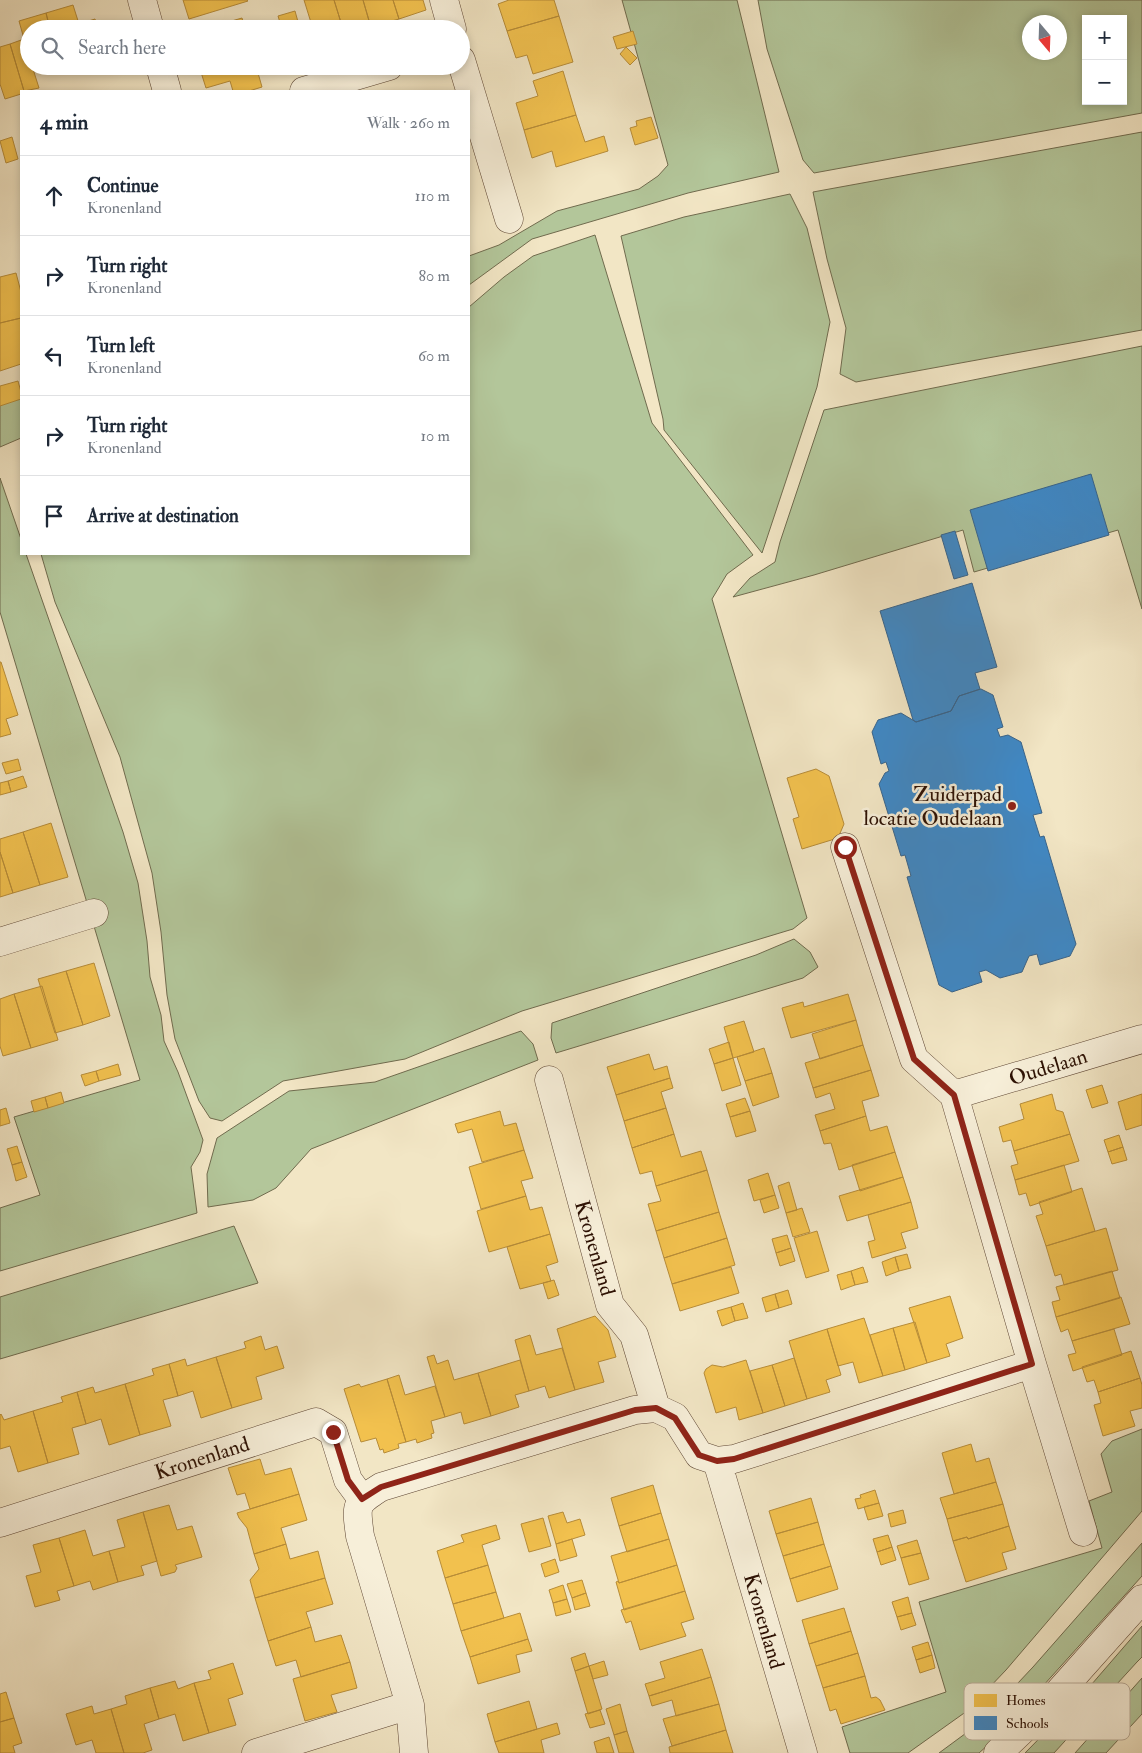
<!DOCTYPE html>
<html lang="en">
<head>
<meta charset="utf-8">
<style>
  :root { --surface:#fff; --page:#f2f2f3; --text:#1f2937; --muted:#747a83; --line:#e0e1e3 }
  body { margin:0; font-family:"IM FELL Double Pica",serif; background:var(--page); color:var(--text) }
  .controls { position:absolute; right:15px; top:15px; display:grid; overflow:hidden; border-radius:0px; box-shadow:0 2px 8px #0003 }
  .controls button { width:45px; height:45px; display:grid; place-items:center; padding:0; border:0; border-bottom:1px solid var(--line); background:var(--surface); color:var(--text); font:25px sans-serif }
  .compass { position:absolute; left:1022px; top:15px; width:45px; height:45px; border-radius:50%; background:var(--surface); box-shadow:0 2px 8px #0003; rotate:161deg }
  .stop { position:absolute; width:15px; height:15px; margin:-11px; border:4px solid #8f2418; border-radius:50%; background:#fff }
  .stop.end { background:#8f2418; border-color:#fff; box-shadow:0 1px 5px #0008 }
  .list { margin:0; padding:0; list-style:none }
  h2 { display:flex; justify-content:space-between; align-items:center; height:65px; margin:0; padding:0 20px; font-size:21px }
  h2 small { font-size:16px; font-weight:400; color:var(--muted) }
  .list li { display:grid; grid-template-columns:32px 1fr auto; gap:15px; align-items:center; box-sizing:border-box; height:80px; padding:0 20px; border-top:1px solid var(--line) }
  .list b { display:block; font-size:19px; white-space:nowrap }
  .list p { margin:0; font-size:16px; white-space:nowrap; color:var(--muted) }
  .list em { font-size:16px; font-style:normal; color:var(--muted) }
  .icon { flex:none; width:28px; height:28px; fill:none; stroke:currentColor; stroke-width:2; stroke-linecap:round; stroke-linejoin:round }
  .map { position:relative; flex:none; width:1142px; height:1753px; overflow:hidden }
  .search { position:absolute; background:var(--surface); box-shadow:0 2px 8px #0003; left:20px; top:20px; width:450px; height:55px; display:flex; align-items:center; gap:12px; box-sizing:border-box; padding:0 18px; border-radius:28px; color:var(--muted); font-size:19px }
  .panel { position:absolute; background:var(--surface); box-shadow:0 2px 8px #0003; left:20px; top:90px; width:450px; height:465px; border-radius:0px }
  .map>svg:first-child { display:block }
  .green { fill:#b3c69a; stroke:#706b4e; fill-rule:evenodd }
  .homes { fill:#f2c14e; stroke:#b78c38 }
  .schools { fill:#3f88c5; stroke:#39648b }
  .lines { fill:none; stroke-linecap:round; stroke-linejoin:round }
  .minor-casing { stroke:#5e4634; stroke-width:29 }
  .tertiary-casing { stroke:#5e4634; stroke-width:29 }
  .minor { stroke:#f7efd9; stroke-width:28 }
  .tertiary { stroke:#f7efd9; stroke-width:28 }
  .route { stroke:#8f2418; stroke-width:6 }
  .poi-dot { fill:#8f2418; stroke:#f7efd9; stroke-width:2 }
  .labels { text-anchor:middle; stroke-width:5; stroke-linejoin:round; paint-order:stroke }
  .poi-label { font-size:21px; fill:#2c1003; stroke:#f7efd9; text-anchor:end }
  .street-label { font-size:21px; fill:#2c1003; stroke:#f7efd9 }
  .key { fill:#f7efd9; stroke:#baac99; stroke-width:1 }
  .key-label { font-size:14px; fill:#2c1003 }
</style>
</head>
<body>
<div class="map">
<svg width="1142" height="1753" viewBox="0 0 1142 1753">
  <rect width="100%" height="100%" fill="#f2e6c5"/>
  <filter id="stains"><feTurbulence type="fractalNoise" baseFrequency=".004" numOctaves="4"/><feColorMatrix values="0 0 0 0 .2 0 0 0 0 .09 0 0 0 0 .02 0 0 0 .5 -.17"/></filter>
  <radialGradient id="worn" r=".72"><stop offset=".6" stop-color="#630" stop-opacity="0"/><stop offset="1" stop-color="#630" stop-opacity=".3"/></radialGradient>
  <!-- green -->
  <path class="green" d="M622 0H737L779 172 688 193 532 239 469 285V256L499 245 557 211 639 189 658 176 668 165Z
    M758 0H1142V113L814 173 803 160 767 49ZM1086 19H1123V101H1086ZM1030 22H1060V52H1030Z
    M1142 132V330L856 382 840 374 846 328 827 259 813 192Z
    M790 194 807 228 830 322 817 387 762 553 664 430 663 419 621 236 684 217Z
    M595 235 652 423 753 555 727 574 712 599 807 918 793 929 522 1011 405 1059 283 1081 222 1121 210 1118 199 1101 175 1039 167 995 161 932 152 873 120 757 55 602 41 554H469V307L504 277 533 256Z
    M1142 346V609L1118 530 974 572 963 530 814 575 733 597 750 578 775 562 780 542 824 410Z
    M21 396V438L0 447V403Z
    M0 478 21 539V554H26L123 832 138 883 147 941 150 977 161 1015 164 1041 178 1072 203 1140 200 1152 191 1167 197 1213 0 1271V1208L40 1195 14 1117 140 1080 0 612Z
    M794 939 810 952 818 967 803 978 556 1053 551 1038 552 1023 756 955Z
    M521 1031 533 1044 538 1060 311 1149 276 1188 253 1200 208 1207 207 1174 217 1138 289 1091 375 1082Z
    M234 1226 258 1283 0 1359V1297Z
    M1142 1429V1511L1006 1670 967 1711 908 1753H850L842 1727 946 1692 919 1602 1102 1548 1089 1501 1112 1492 1101 1454 1112 1441Z
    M1142 1543V1576L997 1737 979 1753H939L977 1725 1002 1700 1033 1667Z
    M1142 1626V1657L1137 1662 1054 1753H1025L1085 1692Z
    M1142 1678V1714L1106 1753H1075Z"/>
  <!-- homes -->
  <path class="homes" d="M183 0H247L248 1 189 19Z
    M304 0H334L343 29H313Z
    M334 0H363L371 28 343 29Z
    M363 0H393L399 19 371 27Z
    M393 0H423L426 10 399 19Z
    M509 0H554L559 16 507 31 498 4Z
    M73 5 79 24 95 19 98 29H50L46 13Z
    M295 11 300 29H282L278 16Z
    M46 13 50 29H29V66H42L33 69 39 88 24 91 10 44 24 39 19 21Z
    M559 16 573 62 533 74 527 55 516 58 507 31Z
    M242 18 245 29H204Z
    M633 31 637 44 617 49 613 37Z
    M10 44 24 91H21V94L5 99 0 84V47Z
    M626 47 637 58 630 65 620 54Z
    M199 66H256L262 87 249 91H233L230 81 206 88Z
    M563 71 576 115 524 130 516 103 538 96 533 81Z
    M576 115 585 142 604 136 608 151 556 167 552 151 532 158 524 130Z
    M651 117 658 138 635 145 630 128 637 126 636 121Z
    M12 137 18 159 6 163 0 141Z
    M16 273 21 292V318L0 323V277Z
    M21 318V364L0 371V323Z
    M18 381 21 392V399L0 406V386Z
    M0 662H1L18 715 6 719 11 734 0 737Z
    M18 759 21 770 6 774 2 763Z
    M816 769 829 776 844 824 838 838 802 849 793 819 799 817 787 778Z
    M23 776 27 787 11 792 8 781Z
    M8 781 11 792 0 795V783Z
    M51 823 68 877 40 885 23 832Z
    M23 832 40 885 13 893 0 852V839Z
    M0 852 13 893 0 897Z
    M94 963 110 1016 83 1025 66 971Z
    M66 971 83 1025 55 1033 38 979Z
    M42 986 58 1040 31 1048 14 994Z
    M14 994 31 1048 3 1056 0 1046V999Z
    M848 994 856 1020 791 1038 782 1008 803 1002 804 1007Z
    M856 1020 863 1045 820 1059 812 1034Z
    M744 1021 754 1052 733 1058 724 1027Z
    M729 1042 733 1058 714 1064 709 1049Z
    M863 1045 871 1070 813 1088 805 1063Z
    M764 1048 772 1073 745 1081 737 1057Z
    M649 1054 654 1070 667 1066 670 1078 616 1095 607 1067Z
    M733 1058 741 1085 722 1091 714 1064Z
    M118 1064 121 1075 99 1081 96 1071Z
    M871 1070 879 1096 862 1101 866 1116 820 1131 815 1115 835 1109 830 1093 816 1098 813 1088Z
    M96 1071 99 1081 85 1086 81 1075Z
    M772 1073 779 1097 753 1106 745 1081Z
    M670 1078 673 1088 661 1092 666 1108 624 1121 616 1095Z
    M1102 1085 1108 1103 1092 1108 1086 1090Z
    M61 1092 64 1103 48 1108 45 1097Z
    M1052 1094 1056 1110 1063 1112 1070 1134 1014 1151 1011 1140 1003 1142 999 1127 1024 1119 1020 1104Z
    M1142 1094V1125L1126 1130 1118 1102Z
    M45 1097 48 1108 34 1112 31 1101Z
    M745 1098 750 1111 730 1117 726 1104Z
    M6 1108 10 1123 0 1126V1110Z
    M666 1108 674 1134 632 1148 624 1121Z
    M500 1111 504 1126 516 1123 524 1150 482 1162 472 1129 458 1133 455 1124Z
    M750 1111 756 1131 736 1137 730 1117Z
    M866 1116 870 1131 887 1126 895 1152 839 1170 831 1143 824 1144 820 1131Z
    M674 1134 681 1157 701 1151 707 1170 656 1186 652 1171 640 1174 632 1148Z
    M1070 1134 1079 1161 1015 1180 1011 1166 1018 1164 1014 1151Z
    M1119 1135 1123 1147 1108 1152 1104 1140Z
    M17 1146 22 1162 12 1165 7 1149Z
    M1123 1147 1127 1160 1112 1164 1108 1152Z
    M524 1150 533 1178 521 1181 526 1196 481 1209 469 1167Z
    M895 1152 903 1177 860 1191 852 1165Z
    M22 1162 27 1177 16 1181 12 1165Z
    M1064 1165 1072 1192 1030 1206 1026 1193 1019 1195 1015 1180Z
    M707 1170 719 1212 656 1231 648 1204 661 1201 656 1186Z
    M768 1173 775 1195 754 1201 748 1180Z
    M903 1177 911 1202 847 1221 839 1196Z
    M789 1182 797 1210 786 1213 778 1186Z
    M1082 1188 1095 1231 1046 1246 1036 1216 1043 1214 1039 1202Z
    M775 1195 779 1208 764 1213 760 1200Z
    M526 1196 530 1210 542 1207 550 1234 489 1252 477 1211Z
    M911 1202 918 1228 901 1233 906 1248 872 1258 868 1242 875 1240 868 1215Z
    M802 1208 810 1232 793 1237 786 1213Z
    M719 1212 727 1238 664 1258 656 1231Z
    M1106 1228 1118 1270 1064 1285 1061 1274 1055 1276 1046 1246Z
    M817 1231 829 1271 806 1278 794 1238Z
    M550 1234 558 1262 546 1266 551 1281 520 1289 507 1247Z
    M787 1235 791 1248 776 1253 772 1239Z
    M727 1238 735 1265 672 1284 664 1258Z
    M791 1248 795 1261 780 1266 776 1253Z
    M907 1254 911 1268 899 1271 895 1257Z
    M895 1257 899 1271 886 1276 882 1262Z
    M731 1267 739 1293 680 1311 672 1284Z
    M863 1267 868 1282 855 1285 851 1271Z
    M851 1271 855 1285 841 1290 837 1275Z
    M1112 1271 1120 1298 1056 1317 1052 1302 1060 1300 1056 1287Z
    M554 1280 559 1295 548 1299 543 1283Z
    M788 1290 792 1304 779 1308 775 1294Z
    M775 1294 779 1308 766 1312 762 1298Z
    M950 1296 963 1338 946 1344 950 1356 927 1363 909 1308Z
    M1121 1297 1130 1324 1072 1341 1068 1329 1061 1332 1056 1317Z
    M743 1303 748 1318 735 1321 731 1307Z
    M731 1307 735 1321 722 1326 717 1311Z
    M595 1316 608 1330 616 1357 598 1362 604 1382 575 1390 557 1329Z
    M864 1318 883 1376 859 1383 853 1362 838 1366 827 1329Z
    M915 1322 927 1363 905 1370 893 1328Z
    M893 1328 905 1370 883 1376 870 1335Z
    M827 1329 841 1375 826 1380 830 1392 807 1399 789 1341Z
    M1114 1329 1122 1355 1073 1371 1068 1355 1076 1353 1072 1341Z
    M530 1335 536 1355 562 1348 575 1390 549 1398 545 1386 529 1391 515 1340Z
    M261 1336 265 1350 277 1346 284 1368 256 1377 262 1399 232 1408 216 1357 246 1348 244 1342Z
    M1131 1351 1140 1378 1098 1392 1094 1380 1087 1382 1082 1367Z
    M434 1355 437 1364 448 1360 454 1380 478 1373 491 1416 464 1424 461 1412 445 1417 427 1357Z
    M216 1357 232 1408 201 1418 193 1391 178 1396 169 1364 185 1359 187 1366Z
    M794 1358 807 1399 785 1406 772 1365Z
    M520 1360 529 1391 515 1395 519 1407 491 1416 478 1373Z
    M746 1360 763 1413 739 1420 736 1407 716 1413 704 1373 706 1369 712 1365 723 1367Z
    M169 1364 178 1396 163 1400 171 1426 140 1435 125 1384 154 1375 152 1369Z
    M772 1365 785 1406 763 1413 750 1371Z
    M399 1375 405 1395 435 1386 445 1417 431 1421 434 1433 431 1434 432 1438 417 1443 416 1439 406 1442 387 1379Z
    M1140 1378 1142 1385V1408L1130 1411 1135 1426 1103 1436 1094 1405 1101 1403 1098 1392Z
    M387 1379 406 1442 398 1444 399 1448 384 1453 383 1449 380 1450 376 1438 361 1442 344 1389 359 1384 361 1387Z
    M125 1384 140 1435 109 1445 101 1419 86 1424 77 1392 93 1387 95 1393Z
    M77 1392 86 1424 72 1428 79 1454 48 1463 33 1411 63 1402 61 1397Z
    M33 1411 48 1463 18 1472 10 1446 0 1449V1415L1 1414 4 1420Z
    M971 1444 976 1462 989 1458 996 1482 954 1494 942 1453Z
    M260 1459 265 1475 291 1468 299 1494 250 1509 245 1493 237 1495 228 1468Z
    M996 1482 1003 1504 947 1519 940 1498Z
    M653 1485 661 1513 619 1526 611 1498Z
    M875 1490 879 1503 858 1509 855 1499 861 1498 860 1495Z
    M299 1494 307 1520 281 1528 286 1544 254 1554 247 1528 239 1518 237 1513Z
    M811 1498 818 1522 776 1534 769 1511Z
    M879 1503 883 1516 868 1520 864 1507Z
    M1003 1504 1009 1526 968 1539 967 1537 953 1541 947 1519Z
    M169 1505 177 1530 192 1526 202 1557 175 1565 177 1568 175 1572 161 1576 143 1512Z
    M903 1510 906 1523 891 1527 888 1514Z
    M143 1512 157 1561 141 1566 144 1575 118 1582 109 1551 125 1547 117 1520Z
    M563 1512 567 1523 580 1519 585 1535 556 1544 548 1516Z
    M661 1513 669 1539 627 1552 619 1526Z
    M543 1518 551 1546 529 1552 521 1524Z
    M818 1522 824 1544 783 1556 776 1534Z
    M496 1525 500 1539 482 1545 488 1565 445 1578 437 1551 464 1542 461 1535Z
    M1009 1526 1016 1549 1002 1553 1007 1569 966 1582 953 1541 967 1537 968 1539Z
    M85 1530 93 1556 109 1551 118 1582 93 1590 90 1581 74 1586 59 1538Z
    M888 1535 892 1547 877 1552 873 1539Z
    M59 1538 74 1586 57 1591 60 1600 35 1607 26 1576 41 1572 33 1545Z
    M572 1539 577 1556 560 1561 556 1544Z
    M669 1539 677 1565 619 1583 611 1556Z
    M917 1540 921 1553 901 1558 897 1546Z
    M286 1544 290 1559 318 1551 325 1578 255 1598 250 1580 259 1569 254 1554Z
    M824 1544 831 1566 790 1579 783 1556Z
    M892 1547 896 1560 881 1565 877 1552Z
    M921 1553 929 1579 909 1585 901 1558Z
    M555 1559 559 1572 545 1577 541 1564Z
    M488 1565 496 1592 453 1604 445 1578Z
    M677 1565 685 1591 624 1610 616 1582 618 1581 619 1583Z
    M831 1566 838 1589 797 1602 790 1579Z
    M325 1578 333 1604 306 1612 311 1627 268 1641 255 1598Z
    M582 1580 586 1593 572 1598 567 1584Z
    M563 1585 567 1599 553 1603 549 1590Z
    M685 1591 694 1619 681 1623 686 1636 640 1650 631 1621 626 1623 621 1610Z
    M496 1592 504 1618 461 1631 453 1604Z
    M586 1593 590 1606 575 1610 572 1598Z
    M908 1597 912 1613 897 1617 892 1602Z
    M567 1599 571 1612 556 1616 553 1603Z
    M844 1608 851 1631 809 1644 802 1620Z
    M520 1613 528 1639 470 1657 461 1631Z
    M912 1613 916 1625 901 1630 897 1617Z
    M311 1627 315 1642 341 1635 350 1662 301 1677 296 1660 276 1666 268 1641Z
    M851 1631 858 1653 816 1666 809 1644Z
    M528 1639 532 1651 516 1655 520 1672 478 1684 470 1657Z
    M928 1642 932 1655 916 1660 912 1647Z
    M702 1649 711 1677 649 1696 645 1684 665 1678 660 1662Z
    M585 1653 589 1666 575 1671 571 1658Z
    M858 1653 865 1676 823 1688 816 1666Z
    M932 1655 935 1668 920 1673 916 1660Z
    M604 1661 608 1675 593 1679 589 1666Z
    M350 1662 357 1688 331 1695 337 1712 305 1721 293 1679Z
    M233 1663 243 1694 228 1699 236 1725 209 1733 194 1683 211 1679 208 1671Z
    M589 1666 602 1709 588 1714 575 1671Z
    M865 1676 871 1698 876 1697 880 1700 885 1710 841 1724 836 1709 830 1711 823 1688Z
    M711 1677 719 1704 676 1716 672 1700 652 1706 649 1696Z
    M175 1681 178 1689 194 1683 209 1733 183 1741 175 1714 159 1719 150 1688Z
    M150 1688 159 1719 144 1724 152 1750 143 1753H124L111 1709 127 1704 125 1696Z
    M6 1692 14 1718 0 1722V1694Z
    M529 1701 537 1729 495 1742 487 1714Z
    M620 1704 627 1731 614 1735 606 1709Z
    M719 1704 726 1730 672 1746 663 1719Z
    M92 1706 94 1714 111 1709 124 1753H96L92 1740 76 1745 66 1714Z
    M600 1710 605 1724 590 1728 585 1714Z
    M14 1718 22 1743 13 1746 15 1753H0V1722Z
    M557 1723 560 1734 541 1740 544 1753H499L495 1742Z
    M726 1730 733 1753H670L669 1747Z
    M627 1731 634 1753H619L614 1735Z
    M609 1737 614 1753H597L594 1742Z"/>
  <!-- schools -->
  <path class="schools" d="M1091 474 1109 535 988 571 970 510Z
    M955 531 968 575 954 579 941 535Z
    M972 583 997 667 975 673 980 689 959 696 951 711 916 722 913 720 880 611Z
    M981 689 993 695 1003 727 997 729 1000 737 1008 735 1021 742 1042 813 1033 815 1040 837 1044 836 1076 944 1070 956 1040 965 1037 954 1029 956 1022 972 1000 978 986 970 979 972 982 982 952 992 939 985 907 877 911 876 905 855 901 856 879 784 885 773 889 771 886 762 881 764 872 732 878 720 901 713 916 722 951 711 959 696Z"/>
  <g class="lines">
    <defs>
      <path id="minor" d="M142 0 150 29
        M444 0 452 29
        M461 60 509 219
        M160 66 167 91
        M304 91 389 66
        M845 847 914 1059 954 1095 1032 1364 1083 1532
        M0 942 94 913
        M549 1080 610 1305 634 1335 656 1408
        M954 1095 1142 1039
        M717 1461 803 1753
        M0 1523 316 1422 333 1432 348 1480 362 1499
        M256 1753 410 1705
        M414 1753 410 1705 360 1536C356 1505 354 1504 381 1487L635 1410 656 1408 675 1417 699 1455 717 1461 734 1459 1032 1364"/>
      <path id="tertiary" d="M998 1753 1042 1711 1142 1599"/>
    </defs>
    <!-- minor casing -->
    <use href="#minor" class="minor-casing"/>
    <!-- tertiary casing -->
    <use href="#tertiary" class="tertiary-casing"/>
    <!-- minor -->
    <use href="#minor" class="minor"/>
    <!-- tertiary -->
    <use href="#tertiary" class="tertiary"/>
  </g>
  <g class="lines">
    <!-- route -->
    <path class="route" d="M333 1432 348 1480 362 1499 381 1487 635 1410 656 1408 675 1418 699 1455 717 1461 734 1459 1032 1364 954 1095 914 1059 845 847"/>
  </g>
  <!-- markers -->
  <circle class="poi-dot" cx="1012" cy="806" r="5"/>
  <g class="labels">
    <!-- poi labels -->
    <g class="poi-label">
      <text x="1002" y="801">Zuiderpad<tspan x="1002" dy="24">locatie Oudelaan</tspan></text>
    </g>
    <!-- street labels -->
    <g class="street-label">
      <text transform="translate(1048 1067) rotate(-17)" y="7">Oudelaan</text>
      <text transform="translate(595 1248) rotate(74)" y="7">Kronenland</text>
      <text transform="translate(202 1458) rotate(-18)" y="7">Kronenland</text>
      <text transform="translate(764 1621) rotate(74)" y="7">Kronenland</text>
    </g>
  </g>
  <!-- legend -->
  <rect x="964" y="1683" width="166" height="57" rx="8" class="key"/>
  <rect x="974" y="1694" width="23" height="13" fill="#f2c14e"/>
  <rect x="974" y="1716" width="23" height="14" fill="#3f88c5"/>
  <g class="key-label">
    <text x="1006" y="1705">Homes</text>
    <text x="1006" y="1728">Schools</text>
  </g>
  <rect width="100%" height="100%" filter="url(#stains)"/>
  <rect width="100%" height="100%" fill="url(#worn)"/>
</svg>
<div class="controls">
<button>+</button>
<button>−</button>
</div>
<svg class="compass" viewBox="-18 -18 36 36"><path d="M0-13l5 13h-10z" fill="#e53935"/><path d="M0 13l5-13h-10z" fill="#747a83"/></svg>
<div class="stop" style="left:845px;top:847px"></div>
<div class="stop end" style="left:333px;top:1432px"></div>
<div class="search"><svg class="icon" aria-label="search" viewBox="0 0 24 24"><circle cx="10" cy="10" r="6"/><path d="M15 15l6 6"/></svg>Search here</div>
<section class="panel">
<h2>4 min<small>Walk · 260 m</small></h2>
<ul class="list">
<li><svg class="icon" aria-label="ahead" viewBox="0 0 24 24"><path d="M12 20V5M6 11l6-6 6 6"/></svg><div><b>Continue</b><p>Kronenland</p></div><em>110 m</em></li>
<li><svg class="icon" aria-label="right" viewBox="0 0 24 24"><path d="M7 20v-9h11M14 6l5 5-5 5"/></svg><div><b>Turn right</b><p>Kronenland</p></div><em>80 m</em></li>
<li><svg class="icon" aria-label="left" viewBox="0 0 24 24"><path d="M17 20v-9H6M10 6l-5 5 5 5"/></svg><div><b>Turn left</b><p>Kronenland</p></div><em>60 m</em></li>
<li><svg class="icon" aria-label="right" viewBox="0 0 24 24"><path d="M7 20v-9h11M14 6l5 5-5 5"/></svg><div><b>Turn right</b><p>Kronenland</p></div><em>10 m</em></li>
<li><svg class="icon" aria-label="arrive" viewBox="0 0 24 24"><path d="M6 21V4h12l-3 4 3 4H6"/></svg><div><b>Arrive at destination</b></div></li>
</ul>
</section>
</div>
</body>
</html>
